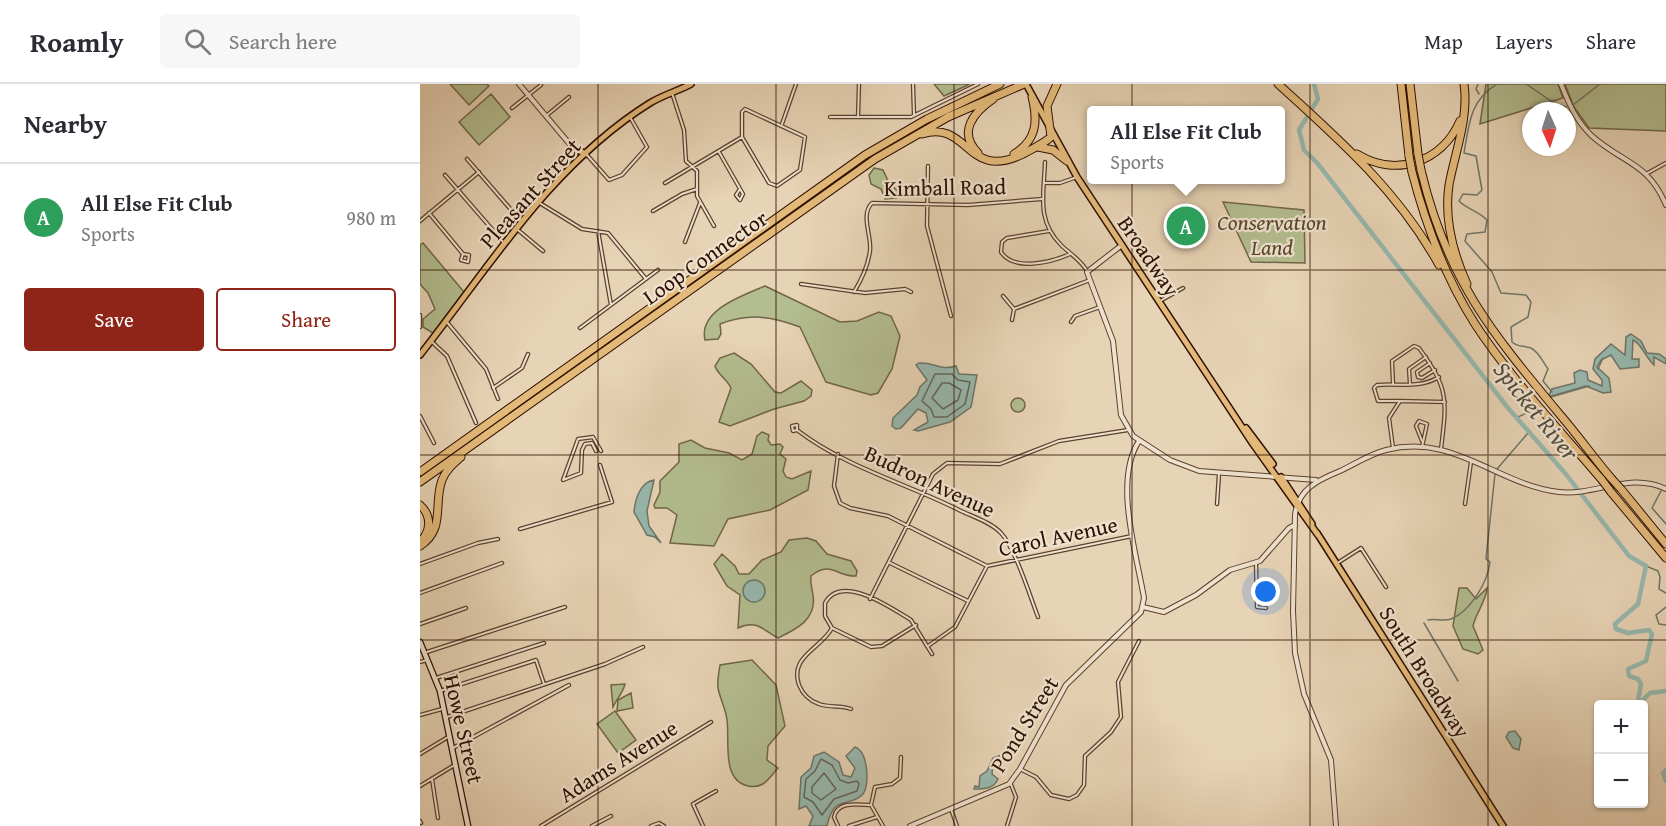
<!DOCTYPE html>
<html lang="en">
<head>
<meta charset="utf-8">
<style>
  :root { --surface:#fff; --page:#f7f7f7; --text:#2b2b33; --muted:#7c7c81; --line:#e1e1e2; --accent:#8f2418 }
  body { margin:0; font-family:"Gentium Book Plus",serif; background:var(--page); color:var(--text) }
  .controls { position:absolute; right:18px; bottom:18px; display:grid; overflow:hidden; border-radius:6px; box-shadow:0 2px 4px #0004 }
  .controls button { width:54px; height:54px; display:grid; place-items:center; padding:0; border:0; border-bottom:2px solid var(--line); background:var(--surface); color:var(--text); font:30px sans-serif }
  .compass { position:absolute; left:1102px; top:18px; width:54px; height:54px; border-radius:50%; background:var(--surface); box-shadow:0 2px 4px #0004; rotate:177deg }
  .you { position:absolute; left:846px; top:508px; width:21px; height:21px; margin:-15px; border:4px solid #fff; border-radius:50%; background:#1a73e8; box-shadow:0 0 0 9px #1a73e833 }
  .badge { display:grid; place-items:center; width:39px; height:39px; border-radius:50%; background:var(--accent); color:#fff; font-size:20px; font-weight:700 }
  .pin { position:absolute; translate:-50% -50%; border:3px solid #fff; box-shadow:0 2px 6px #0006 }
  .popup { position:absolute; left:667px; top:22px; width:198px; height:78px; box-sizing:border-box; display:grid; place-content:center; border-radius:6px; background:var(--surface); filter:drop-shadow(0 2px 4px #0005); font-size:20px; white-space:nowrap; color:var(--muted) }
  .popup b { font-size:22px; color:var(--text) }
  .popup::after { content:''; position:absolute; left:50%; top:100%; margin-left:-12px; border:12px solid transparent; border-top-color:var(--surface) }
  .list { margin:0; padding:0; list-style:none }
  h2 { display:flex; justify-content:space-between; align-items:center; height:78px; margin:0; padding:0 24px; font-size:26px }
  h2 small { font-size:20px; font-weight:400; color:var(--muted) }
  .list li { display:grid; grid-template-columns:39px 1fr auto; gap:18px; align-items:center; box-sizing:border-box; height:108px; padding:0 24px; border-top:2px solid var(--line) }
  .list b { display:block; font-size:22px; white-space:nowrap }
  .list p { margin:0; font-size:20px; white-space:nowrap; color:var(--muted) }
  .list em { font-size:20px; font-style:normal; color:var(--muted) }
  .actions { display:flex; gap:12px; padding:18px 24px }
  .actions a { flex:1; padding:14px 0; border:2px solid var(--accent); border-radius:6px; text-align:center; font-size:21px; color:var(--accent) }
  .actions .main { background:var(--accent); color:#fff }
  .icon { flex:none; width:33px; height:33px; fill:none; stroke:currentColor; stroke-width:2; stroke-linecap:round; stroke-linejoin:round }
  .map { position:relative; flex:none; width:1246px; height:742px; overflow:hidden }
  header { display:flex; align-items:center; gap:36px; box-sizing:border-box; height:84px; padding:0 30px; background:var(--surface); border-bottom:2px solid var(--line) }
  header strong { font-size:28px }
  nav { display:flex; gap:33px; margin-inline-start:auto; font-size:21px }
  .search { width:420px; height:54px; background:var(--page); display:flex; align-items:center; gap:15px; box-sizing:border-box; padding:0 21px; border-radius:6px; color:var(--muted); font-size:22px }
  main { display:flex }
  aside { flex:1; background:var(--surface) }
  .map>svg:first-child { display:block }
  .green { fill:#b3bd8f; stroke:#706648; stroke-width:1.5 }
  .water { fill:#97b8ae; stroke:#6d7568; stroke-width:1.5 }
  .lines { fill:none; stroke-linecap:round; stroke-linejoin:round }
  .shore { stroke:#626457; stroke-width:1.5 }
  .stream { stroke:#6d7568; stroke-width:1.5 }
  .river { stroke:#97b8ae; stroke-width:4.5 }
  .minor-casing { stroke:#5c412d; stroke-width:4.5 }
  .tertiary-casing { stroke:#5c412d; stroke-width:6 }
  .secondary-casing { stroke:#2e1000; stroke-width:7 }
  .primary-casing { stroke:#2e1000; stroke-width:8 }
  .motorway-casing { stroke:#2e1000; stroke-width:9 }
  .minor { stroke:#efe2cf; stroke-width:2 }
  .tertiary { stroke:#efe2cf; stroke-width:4 }
  .secondary { stroke:#efe2cf; stroke-width:4.5 }
  .primary { stroke:#e4ba7a; stroke-width:5 }
  .motorway { stroke:#e4ba7a; stroke-width:7 }
  .motorway-bridge-casing { stroke:#2e1000; stroke-width:9; stroke-linecap:butt }
  .motorway-bridge { stroke:#e4ba7a; stroke-width:7 }
  .grid { fill:none; stroke:#2e1000; stroke-width:1.5; stroke-opacity:0.55 }
  .labels { text-anchor:middle; stroke-width:4.5; stroke-linejoin:round; paint-order:stroke }
  .street-label { font-size:22px; fill:#2e1000; stroke:#efe2cf }
  .park-label { font-size:22px; font-style:italic; fill:#56442b; stroke:#efe2cf }
  .water-label { font-size:24px; font-style:italic; fill:#534b3d; stroke:#efe2cf }
</style>
</head>
<body>
<header>
<strong>Roamly</strong>
<div class="search"><svg class="icon" aria-label="search" viewBox="0 0 24 24"><circle cx="10" cy="10" r="6"/><path d="M15 15l6 6"/></svg>Search here</div>
<nav><a>Map</a><a>Layers</a><a>Share</a></nav>
</header>
<main>
<aside>
<h2>Nearby<small></small></h2>
<ul class="list">
<li><span class="badge" style="background:#2e9e5b">A</span><div><b>All Else Fit Club</b><p>Sports</p></div><em>980 m</em></li>
</ul>
<div class="actions"><a class="main">Save</a><a>Share</a></div>
</aside>
<div class="map">
<svg width="1246" height="742" viewBox="0 0 1246 742">
  <rect width="100%" height="100%" fill="#e7d3b5"/>
  <filter id="stains"><feTurbulence type="fractalNoise" baseFrequency=".00333" numOctaves="4"/><feColorMatrix values="0 0 0 0 .2 0 0 0 0 .09 0 0 0 0 .02 0 0 0 .5 -.17"/></filter>
  <radialGradient id="worn" r=".72"><stop offset=".6" stop-color="#630" stop-opacity="0"/><stop offset="1" stop-color="#630" stop-opacity=".3"/></radialGradient>
  <!-- green -->
  <path class="green" d="M30 0H67L69 2 49 21Z
    M514 0H550L524 12Z
    M1066 0H1138L1143 14 1060 40Z
    M1145 0H1246V47L1169 44 1154 23Z
    M71 10 90 33 59 61 39 38Z
    M454 84 463 86 469 99 478 107 476 114 465 115 461 105 451 100 449 91Z
    M803 118 884 126 885 179 831 178Z
    M3 159 44 208 13 249 3 243V235L15 225 8 209 0 200V161Z
    M345 202 420 238 437 237 459 228 471 232 480 252 472 285 458 309 451 311 406 298 380 243C351 232 329 229 300 240L301 250 298 255 285 256C278 226 324 211 345 202Z
    M314 269 331 280 355 308 361 309 381 297 392 306 391 312 384 317 354 325 310 342 299 338 311 304C307 295 298 291 295 282L300 274Z
    M591 321a7 7 0 1 1 14 0a7 7 0 1 1-14 0Z
    M342 348 349 351 348 356 351 361 360 360 363 363 360 370 366 375 363 387 366 393 372 395 391 387 388 406 350 426 308 435 294 462 250 459 257 431 247 424H235L234 421 240 408V397L259 378V360L271 356 285 364 309 369 322 376 332 370 337 352Z
    M387 454 396 457 407 470 431 477 437 487 436 492C417 493 411 476 391 492 390 499 392 504 393 511 397 535 377 545 358 554 344 547 338 535 318 544L320 511 307 502 294 480 302 470 315 482 319 490H329L342 476 361 468 369 456Z
    M1039 504H1047L1056 515 1067 504C1066 518 1056 528 1053 542L1063 566 1058 570 1043 565 1033 542Z
    M332 576 356 601 365 642 348 662 347 676 358 684C348 695 344 705 328 702 301 696 310 657 307 636 306 625 300 615 298 604 297 597 299 588 300 581Z
    M205 600C203 609 197 614 193 623L191 601Z
    M211 609 213 624 197 627 198 616Z
    M195 627 216 656 198 669 177 640Z"/>
  <!-- water -->
  <path class="water" d="M1211 250 1221 257 1227 269 1239 270 1246 275V280L1234 273V281C1226 274 1221 259 1213 256L1212 275H1219V283L1200 285 1191 271 1181 276 1177 283 1189 294 1191 308 1183 309 1166 302 1128 313 1132 305 1155 299 1154 289 1160 286 1167 288 1168 296 1182 302V296L1173 285 1175 275 1191 260 1205 271 1206 253Z
    M499 279C514 278 520 287 536 282L539 290 557 291 551 323 530 338 498 347 494 346 508 338 506 329 498 325 481 344 476 345 472 342 473 334 497 311 500 303 507 296 496 281Z
    M234 396 227 427 229 442 241 459 235 453 227 451 214 428C215 416 220 398 234 396Z
    M323 507a11 11 0 1 1 22 0a11 11 0 1 1-22 0Z
    M1095 647 1101 655 1099 666 1093 664 1086 653 1089 648Z
    M435 663C448 667 450 701 443 710 429 725 414 709 407 742H389L393 732 386 722 379 725 381 693 391 684 394 672 404 668 419 678 423 691 431 693 435 684 426 672Z
    M584 670 573 678 572 690 578 695C574 705 564 705 554 705L555 702 559 703 560 692 567 687 573 674Z"/>
  <g class="lines">
    <!-- shore -->
    <path class="shore" d="M515 290H532L538 296 550 298 545 320 527 333H514L511 325 502 317Z
      M522 299H529L541 306 538 316 523 325 512 314Z
      M401 675 412 681 420 696 428 699 437 697 439 700 437 707 414 715 402 731 393 718 384 713 386 695 395 687Z
      M404 689 416 705 401 716 392 709V703Z"/>
    <!-- stream -->
    <path class="stream" d="M1058 0 1056 5 1059 10
      M1077 0C1050 16 1049 40 1044 69L1056 72 1062 106 1057 111 1043 110 1039 117C1048 126 1059 127 1067 136L1065 148 1047 150 1045 157 1072 188 1081 209 1106 211 1111 218 1108 233 1091 243 1092 258C1099 264 1104 261 1111 264 1119 268 1123 278 1128 285L1123 297 1132 308
      M1106 0 1134 19 1146 23
      M1153 21 1180 0
      M1178 285 1183 274
      M1131 313 1169 302
      M1096 334 1115 325
      M1077 385 1108 349
      M1241 407 1232 424 1246 440
      M1226 482 1238 487 1240 493 1239 505 1246 509
      M1246 523 1236 531 1239 540 1246 541
      M1008 536C1015 534 1023 538 1031 535 1051 527 1068 497 1070 478L1066 475 1067 465 1075 390
      M1004 539 1038 597"/>
    <!-- river -->
    <path class="river" d="M894 0 898 15 879 46 884 66 898 80 1088 324 1145 389 1209 472 1226 482 1218 520 1195 540 1196 545 1208 549 1229 546 1232 550 1226 577 1208 585 1209 592 1218 595 1221 600 1218 617 1221 618 1230 609 1246 607
      M1246 686 1243 689 1246 697"/>
    <defs>
      <path id="minor" d="M493 0 494 30
        M252 9 264 46 266 77 277 87V112L294 142
        M92 24 121 1
        M325 25 385 53 380 86 357 102 349 99 322 53V28Z
        M126 32 149 13
        M410 33H491L558 0
        M438 33 439 0
        M362 40 376 0
        M299 68 323 110 320 116 316 111 320 105
        M167 71 189 96 202 91 227 63 210 33
        M47 75 100 136
        M625 78C624 110 616 136 641 161 649 169 661 176 667 187
        M508 82 507 142 531 232
        M1226 90 1246 79
        M25 91 84 159
        M245 99 322 53
        M625 99H640L657 93
        M118 118 162 145 188 149 226 195
        M233 127 262 110 277 105
        M9 129 43 170 41 176 48 178 49 171 43 170
        M0 137 59 88
        M98 146 123 167
        M178 147 191 221
        M629 147 587 154 582 158 581 168C594 188 632 178 650 170
        M265 158 280 119
        M381 200 445 209 485 205 491 208
        M434 208C442 195 448 182 450 167 452 152 440 131 452 119L548 121 622 115
        M583 212 594 225 592 236
        M740 217 763 204
        M594 225 670 196
        M0 231V243
        M26 237 66 285 78 315
        M651 238 655 232 680 223
        M160 244 238 186
        M11 257 27 272 56 339
        M1010 279 997 288 998 293 1002 294 1015 286
        M973 299 972 277 994 262 999 264C1029 305 1027 315 1021 365
        M990 300 989 285 1006 273
        M73 304 102 284 108 270
        M980 317 1025 318
        M0 332 14 359
        M377 346 373 347 372 342 377 341V346C425 383 488 400 541 427 554 433 572 439 581 449 595 464 610 512 618 533
        M1002 363 1007 340 999 337 996 342 1002 357
        M973 364 969 334 980 317H958L954 304 957 301C979 299 999 305 1019 293
        M176 367 172 359 165 360 162 366 161 389 143 396 158 355 173 353 181 367
        M418 370 414 402 420 419 430 424 468 432 567 482 712 452
        M797 420 799 390
        M1045 420 1051 378
        M100 445 192 418 180 381
        M470 479 548 517
        M836 479 837 523 846 524
        M0 480 58 459 78 455
        M916 480 941 464 966 503
        M0 509 82 479
        M450 515 513 390 527 379 580 380 639 357 708 346
        M0 540 46 524
        M496 541 462 562 451 563 412 544 405 532V519C421 489 470 523 491 536L512 570
        M412 544C402 564 369 572 379 601 383 611 390 617 399 620 410 624 421 621 431 625
        M508 562 535 543 567 482
        M7 568 145 523
        M0 578 7 576
        M16 594 124 559
        M20 607 116 576 124 600
        M0 631 22 625
        M27 633 185 580 223 563
        M33 664 149 601
        M0 670 28 653
        M600 685 616 693 631 711 649 715 657 711 664 701 665 672 691 648 701 633 698 598 719 557
        M12 695 18 734
        M0 702 33 682
        M531 725 537 742
        M0 737 1 739
        M121 742 291 638
        M172 742 191 732
        M231 742 239 739 244 742
        M283 742 273 720 296 707
        M418 742 414 733C418 716 439 721 451 721
        M429 742 457 733
        M463 742 451 721 455 703 472 700 480 694 481 673
        M587 742 596 713 590 698"/>
      <path id="tertiary" d="M99 0 153 64
        M1141 0C1149 20 1156 37 1172 52 1202 79 1228 78 1246 121
        M702 161 667 188 693 257 701 331 713 352 750 376 779 387 896 396
        M723 523 744 528 776 511 810 486 840 477 869 444 875 441
        M490 742 589 700 600 685 646 601 721 528 724 514C717 471 693 397 719 357
        M916 742 911 676 884 610 875 569 873 527 875 431C878 405 898 396 920 387 935 380 950 370 966 366 1035 349 1075 400 1139 408 1177 412 1209 387 1246 405"/>
      <path id="secondary" d="M0 558 20 607 48 742"/>
      <path id="primary" d="M606 0 657 93 833 360 898 451
        M153 64 166 70
        M0 271C70 182 132 80 230 19 243 11 258 7 271 0
        M826 344 853 380
        M861 393 892 440
        M897 449 1083 742"/>
      <path id="motorway" d="M858 0C919 55 979 108 1019 181
        M981 0 989 72
        M990 0 998 70
        M1044 0C1049 34 1035 68 1029 101 1024 135 1033 169 1047 200
        M502 50C549 35 546 98 603 70 612 65 623 60 631 53L627 22 637 0
        M618 63 633 66 647 77
        M558 69C537 48 554 28 573 15
        M594 70C617 56 618 37 612 13
        M937 70C976 94 1022 78 1040 37
        M1001 86C1027 196 1072 249 1142 333 1159 353 1174 374 1191 394
        M992 88C1006 142 1025 193 1055 240 1091 295 1139 345 1182 396
        M0 388 445 71 507 35 580 0
        M0 398 455 75 528 33 604 0
        M1201 405 1246 460
        M1191 408 1246 474
        M0 421C12 432 11 447 0 458
        M0 462C26 445 13 420 22 396 26 386 33 380 41 373"/>
    </defs>
    <!-- minor casing -->
    <use href="#minor" class="minor-casing"/>
    <!-- tertiary casing -->
    <use href="#tertiary" class="tertiary-casing"/>
    <!-- secondary casing -->
    <use href="#secondary" class="secondary-casing"/>
    <!-- primary casing -->
    <use href="#primary" class="primary-casing"/>
    <!-- motorway casing -->
    <use href="#motorway" class="motorway-casing"/>
    <!-- minor -->
    <use href="#minor" class="minor"/>
    <!-- tertiary -->
    <use href="#tertiary" class="tertiary"/>
    <!-- secondary -->
    <use href="#secondary" class="secondary"/>
    <!-- primary -->
    <use href="#primary" class="primary"/>
    <!-- motorway -->
    <use href="#motorway" class="motorway"/>
    <defs>
      <path id="motorway-bridge" d="M998 70 1001 86
        M989 72 992 88
        M1191 394 1201 405
        M1182 396 1191 408"/>
    </defs>
    <!-- motorway-bridge casing -->
    <use href="#motorway-bridge" class="motorway-bridge-casing"/>
    <!-- motorway-bridge -->
    <use href="#motorway-bridge" class="motorway-bridge"/>
  </g>
  <!-- grid -->
  <path class="grid" d="M178 0V742M356 0V742M534 0V742M712 0V742M890 0V742M1068 0V742M0 186H1246M0 371H1246M0 556H1246"/>
  <g class="labels">
    <!-- street labels -->
    <g class="street-label">
      <text transform="translate(525 103) rotate(-1)" y="8">Kimball Road</text>
      <text transform="translate(110 109) rotate(-48)" y="8">Pleasant Street</text>
      <text transform="translate(729 172) rotate(56)" y="8">Broadway</text>
      <text transform="translate(285 173) rotate(-35)" y="8">Loop Connector</text>
      <text transform="translate(510 397) rotate(25)" y="8">Budron Avenue</text>
      <text transform="translate(638 452) rotate(-12)" y="8">Carol Avenue</text>
      <text transform="translate(1005 588) rotate(58)" y="8">South Broadway</text>
      <text transform="translate(604 640) rotate(-58)" y="8">Pond Street</text>
      <text transform="translate(44 645) rotate(77)" y="8">Howe Street</text>
      <text transform="translate(198 677) rotate(-32)" y="8">Adams Avenue</text>
    </g>
    <!-- park labels -->
    <g class="park-label">
      <text x="852" y="146">Conservation<tspan x="852" dy="25">Land</tspan></text>
    </g>
    <!-- water labels -->
    <g class="water-label">
      <text transform="translate(1116 327) rotate(51)" y="8">Spicket River</text>
    </g>
  </g>
  <rect width="100%" height="100%" filter="url(#stains)"/>
  <rect width="100%" height="100%" fill="url(#worn)"/>
</svg>
<div class="controls">
<button>+</button>
<button>−</button>
</div>
<svg class="compass" viewBox="-18 -18 36 36"><path d="M0-13l5 13h-10z" fill="#e53935"/><path d="M0 13l5-13h-10z" fill="#7c7c81"/></svg>
<div class="you"></div>
<div class="pin badge" style="left:766px;top:142px;background:#2e9e5b">A</div>
<div class="popup"><b>All Else Fit Club</b>Sports</div>
</div>
</main>
</body>
</html>
